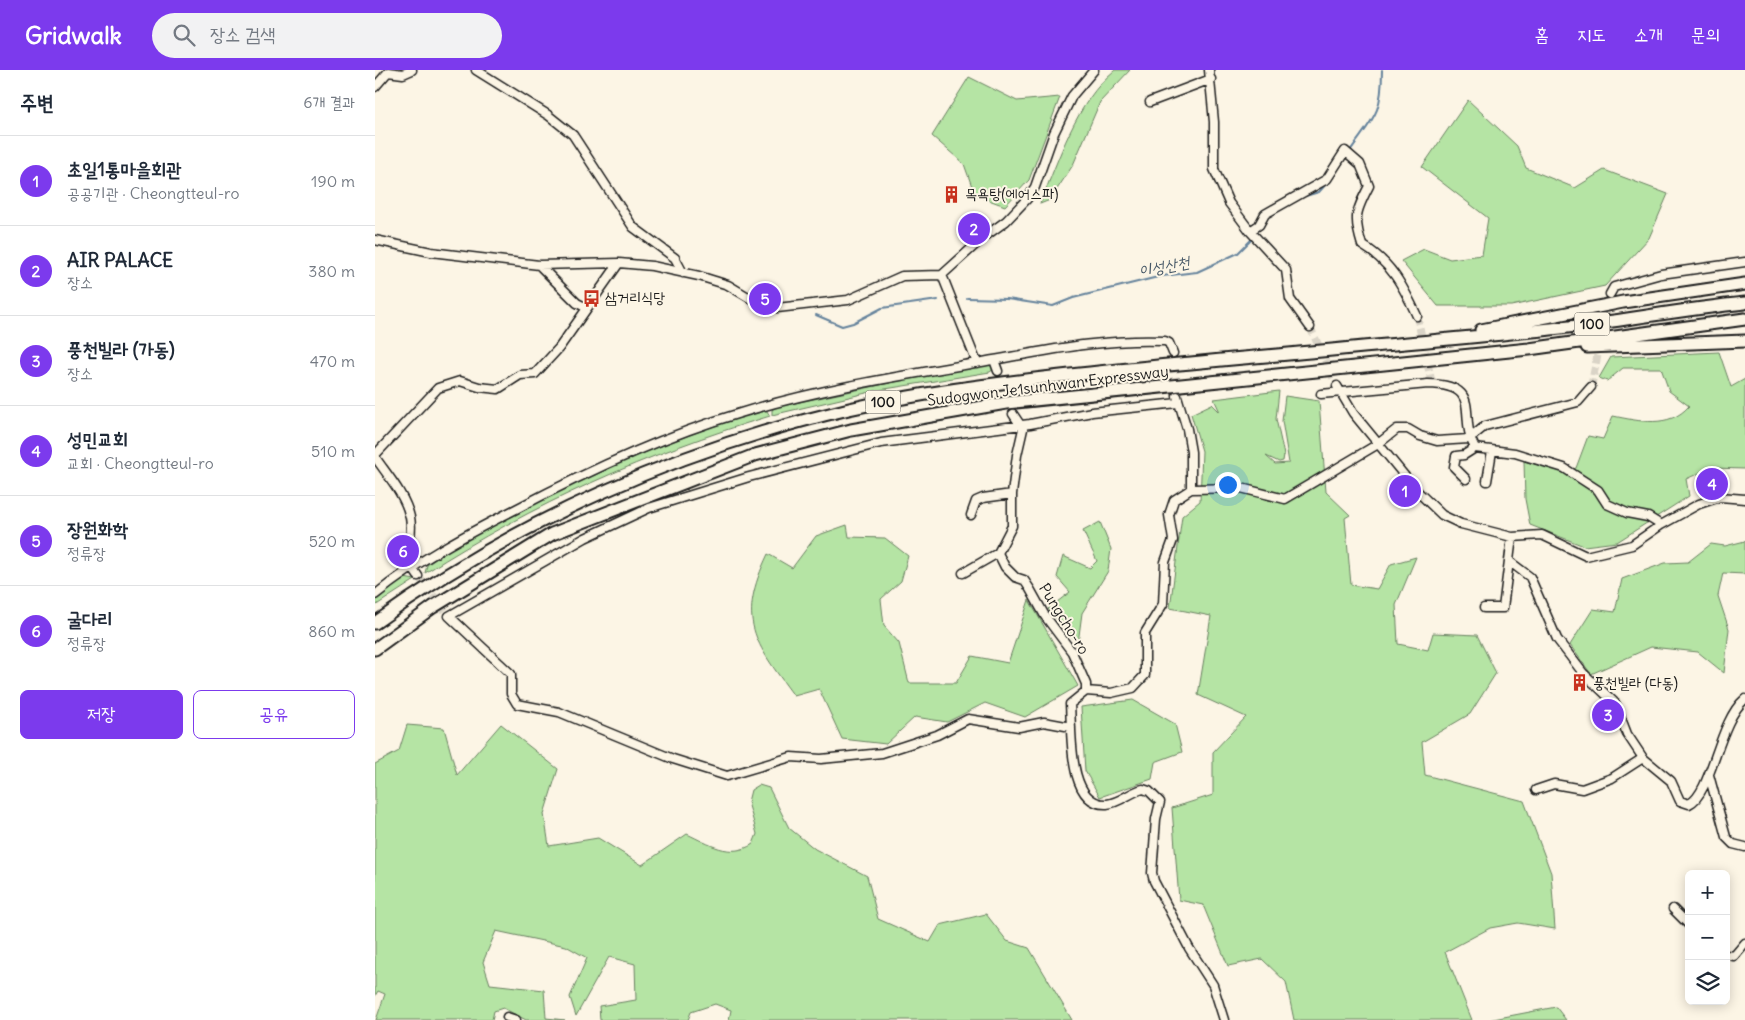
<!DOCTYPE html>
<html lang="ko">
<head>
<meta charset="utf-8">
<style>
  :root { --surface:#fff; --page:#f2f2f3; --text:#1f2937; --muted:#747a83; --line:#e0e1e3; --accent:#7c3aed }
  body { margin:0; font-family:Delius,"Poor Story",sans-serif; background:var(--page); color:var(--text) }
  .controls { position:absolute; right:15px; bottom:15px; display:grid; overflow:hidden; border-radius:8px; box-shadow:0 2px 12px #0003 }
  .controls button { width:45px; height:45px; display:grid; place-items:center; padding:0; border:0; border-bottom:1px solid var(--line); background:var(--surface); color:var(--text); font:25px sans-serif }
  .you { position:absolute; left:852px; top:414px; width:18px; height:18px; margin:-12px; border:4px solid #fff; border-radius:50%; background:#1a73e8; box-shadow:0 0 0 8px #1a73e833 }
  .badge { display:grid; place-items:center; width:32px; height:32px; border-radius:50%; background:var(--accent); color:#fff; font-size:16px; font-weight:700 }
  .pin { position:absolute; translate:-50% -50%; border:2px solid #fff; box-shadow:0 1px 5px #0006 }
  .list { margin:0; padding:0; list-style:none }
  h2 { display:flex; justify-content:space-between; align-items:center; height:65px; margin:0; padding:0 20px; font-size:21px }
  h2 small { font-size:16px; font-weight:400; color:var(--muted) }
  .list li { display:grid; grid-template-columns:32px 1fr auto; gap:15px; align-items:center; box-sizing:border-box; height:90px; padding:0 20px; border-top:1px solid var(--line) }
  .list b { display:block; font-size:19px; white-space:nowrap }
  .list p { margin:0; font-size:16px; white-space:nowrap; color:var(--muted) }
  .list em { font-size:16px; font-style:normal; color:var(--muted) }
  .actions { display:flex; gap:10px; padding:15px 20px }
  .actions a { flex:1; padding:11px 0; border:1px solid var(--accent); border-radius:8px; text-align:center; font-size:18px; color:var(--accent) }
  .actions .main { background:var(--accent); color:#fff }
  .icon { flex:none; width:28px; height:28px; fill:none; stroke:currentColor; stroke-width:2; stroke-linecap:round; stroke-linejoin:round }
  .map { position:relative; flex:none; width:1370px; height:950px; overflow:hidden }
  header { display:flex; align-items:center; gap:30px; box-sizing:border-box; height:70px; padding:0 25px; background:var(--accent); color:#fff }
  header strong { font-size:24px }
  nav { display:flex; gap:28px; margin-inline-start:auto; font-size:18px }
  .search { width:350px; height:45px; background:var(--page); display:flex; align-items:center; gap:12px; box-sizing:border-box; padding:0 18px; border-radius:28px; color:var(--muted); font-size:19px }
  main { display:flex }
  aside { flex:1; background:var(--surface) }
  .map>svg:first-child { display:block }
  .green { fill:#b5e4a4; stroke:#688060 }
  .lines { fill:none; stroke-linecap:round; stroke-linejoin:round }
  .stream { stroke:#65839c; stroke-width:2 }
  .minor-tunnel { stroke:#dad4c7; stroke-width:8; stroke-dasharray:8 4; stroke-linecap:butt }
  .minor-casing { stroke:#1c1c1c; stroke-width:11 }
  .highway-casing { stroke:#1c1c1c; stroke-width:15 }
  .minor { stroke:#fcf5e5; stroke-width:8 }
  .highway { stroke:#fcf5e5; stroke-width:11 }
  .labels { text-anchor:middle; stroke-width:4; stroke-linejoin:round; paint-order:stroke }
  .shield { fill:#fcf5e5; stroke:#5f5d58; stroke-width:1 }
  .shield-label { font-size:14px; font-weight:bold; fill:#1c1c1c }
  .poi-label { font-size:15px; fill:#1c1c1c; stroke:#fcf5e5; text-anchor:start }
  .street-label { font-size:15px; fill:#1c1c1c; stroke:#fcf5e5 }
  .water-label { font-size:16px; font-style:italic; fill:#475867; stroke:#fcf5e5 }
</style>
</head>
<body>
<header>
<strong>Gridwalk</strong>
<div class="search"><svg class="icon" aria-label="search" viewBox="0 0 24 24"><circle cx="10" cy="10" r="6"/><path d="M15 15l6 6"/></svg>장소 검색</div>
<nav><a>홈</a><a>지도</a><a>소개</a><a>문의</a></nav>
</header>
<main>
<aside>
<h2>주변<small>6개 결과</small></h2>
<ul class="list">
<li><span class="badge">1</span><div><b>초일1통마을회관</b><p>공공기관 · Cheongtteul-ro</p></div><em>190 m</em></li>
<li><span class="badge">2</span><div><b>AIR PALACE</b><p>장소</p></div><em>380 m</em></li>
<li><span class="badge">3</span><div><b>풍천빌라 (가동)</b><p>장소</p></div><em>470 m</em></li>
<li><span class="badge">4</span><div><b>성민교회</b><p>교회 · Cheongtteul-ro</p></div><em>510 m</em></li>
<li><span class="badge">5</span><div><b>장원화학</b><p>정류장</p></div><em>520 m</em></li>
<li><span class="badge">6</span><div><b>굴다리</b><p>정류장</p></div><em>860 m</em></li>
</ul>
<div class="actions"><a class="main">저장</a><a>공유</a></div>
</aside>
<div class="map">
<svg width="1370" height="950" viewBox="0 0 1370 950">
  <rect width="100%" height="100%" fill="#fcf5e5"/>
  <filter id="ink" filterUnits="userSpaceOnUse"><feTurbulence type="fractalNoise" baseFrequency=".02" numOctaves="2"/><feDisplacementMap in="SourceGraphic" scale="10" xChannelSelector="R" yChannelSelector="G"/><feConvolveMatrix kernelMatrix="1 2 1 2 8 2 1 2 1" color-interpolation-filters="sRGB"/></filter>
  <g filter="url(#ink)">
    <!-- green -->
    <path class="green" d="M740 0H755L725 32 698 95 675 130 665 134C684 89 701 32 740 0Z
      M594 7 642 31 685 27 654 110 630 136 600 125 589 94 557 66Z
      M1093 30 1142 76 1151 98 1200 118 1229 100 1293 124 1274 168 1230 216 1136 236H1063L1026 191 1049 179 1075 189 1107 185 1113 148 1047 97Z
      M1344 282 1356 317 1370 309V399L1336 398 1311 409 1314 426 1242 472 1209 476 1155 455 1150 429 1149 391 1190 402 1201 398 1213 366 1228 369 1238 346C1264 351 1294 359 1314 336L1294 321 1286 298H1248L1232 311 1224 308 1236 287Z
      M615 295 620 298 615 302 504 320 397 345V340L401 337 543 307Z
      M904 321 901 349 909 385 908 391 904 392 891 386 900 394 914 393 907 351 910 326 944 331 951 422 975 445 970 448 976 515 1002 519 1016 494 1041 487 1021 535 1023 574 1053 580 1058 563 1102 565 1121 603 1095 644 1047 672 1050 705 1149 731 1176 803 1180 859 1143 853 1115 858 1070 882 1097 950H919L911 912 887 889 853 896 828 835 804 830 797 738 838 725V682L871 647 823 625 836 546 795 538 807 446 825 431 827 381 816 344 837 334 845 342 839 329Z
      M389 340 392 341 395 346C272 383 158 434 50 503L52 495C87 470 125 451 164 431 236 395 311 363 389 340Z
      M725 452 736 479 733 501 707 543 703 573 673 539 695 522 682 507 688 486 715 498 722 491 708 461Z
      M472 455 474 467 510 468 533 486 526 511 506 529 509 556 524 573 534 613H581L597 586 633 593 654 530 703 616 650 647 610 633 572 652 540 647 511 674 467 669 444 619 419 626C379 571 361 551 393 484L417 498 441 466Z
      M1370 471V504L1348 503 1343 526 1354 559 1349 603 1323 582 1276 577 1216 604 1195 575 1218 539 1240 542 1247 509 1290 493 1313 492 1336 474 1350 476Z
      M29 508 40 510 0 536V530Z
      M758 630 800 654 807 682 780 692 777 709 725 727 710 701 706 637Z
      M126 654 183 699 169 744 174 776 223 768 267 795 312 764C334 774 355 789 378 774L382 764 373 732 376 720 384 715 394 718 414 758 440 779 492 806 503 849 555 872 565 855 611 844 632 871 654 878 697 950H354L356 940 340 934 316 942 313 950H225L224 936 261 930 260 894 234 887 201 946 195 927 212 888 191 876 121 861 108 892 115 914 169 920 171 948 190 950H151L128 938 119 941 117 950H1L10 924 3 921 0 926V694L24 681 32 655 69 658 82 705Z
      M1181 937 1191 950H1113Z"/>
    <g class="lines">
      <!-- stream -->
      <path class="stream" d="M975 81C999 47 1007 44 1007 0
        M927 127 944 122 952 113
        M592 228 632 229 678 236 698 228 787 206 822 202 863 183 879 167
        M441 245 467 256 478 253 507 238 563 230"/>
      <!-- minor-tunnel -->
      <path class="minor-tunnel" d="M1042 246 1057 314
        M935 257 962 316
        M798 283 801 318
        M623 301 638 344
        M1216 317 1235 224
        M43 506 74 546"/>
      <defs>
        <path id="minor" d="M101 0 173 45 198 65 258 157 300 188 308 203
          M834 0 839 52V99L854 133 875 161 911 200 915 229 935 257
          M0 17 13 2 28 4 37 0
          M775 32 836 9
          M875 161 884 155 890 144 952 109 970 81 985 94 994 116C981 141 978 147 987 175 1016 192 1028 216 1042 246
          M0 170 56 182 164 195 244 193
          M164 195 202 233 212 238
          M567 205 602 293
          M1235 224 1239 217 1286 204 1370 192
          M619 290 623 301
          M962 316 978 343 1042 421 1067 445 1086 454 1137 467 1167 465 1211 486 1257 475 1286 455 1324 434 1345 427 1370 429
          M946 324 1053 314C1110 315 1082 346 1100 378L1140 383 1189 398 1223 420 1232 434 1252 443 1273 447 1286 455
          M802 326 812 359 816 382V419
          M638 344 648 359 642 385 637 424V456L623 483 630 497 640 507 649 510 655 519 670 546 697 582 711 614V621L695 634C697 661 692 736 732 734 745 733 755 722 768 719L774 721 785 732 781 749 777 803 779 811 814 878 838 915 849 950
          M0 385 63 318 85 311 104 317 123 319 145 305 160 304 184 278 244 193 277 196 324 206 353 215 383 233 402 238 473 230 527 206 567 205 609 167 631 151 652 129 660 117 679 63 697 26 719 0
          M0 387C13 406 30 425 35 447 40 473 24 480 43 506
          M1091 409 1079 397 1081 386 1089 385 1100 378
          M1112 411 1117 381
          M596 445 601 431 608 428 637 424
          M1134 491 1155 507 1182 569 1208 603 1240 633 1252 664 1268 688 1296 711 1305 731 1314 734C1337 723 1343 652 1370 629
          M588 503 623 483
          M0 525C43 490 92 464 141 439 211 402 285 367 362 344 436 321 513 308 589 295 658 284 719 268 790 271L794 273 798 283
          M1109 538H1128L1137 467
          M711 621 736 623 758 618 770 605V563L788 534 790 492 798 470 794 445 799 430 816 419 866 418 910 429 1003 374 1022 359H1033L1045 366 1062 371 1094 369 1110 356 1203 332 1216 317
          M696 657 669 652 644 657 593 649 562 665 507 683 446 689 416 687 352 706 298 689 184 642 142 634 136 624V604L74 546 210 468 274 438 374 407 506 373 655 354 717 342 803 333
          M1334 705 1351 767 1358 774 1370 777
          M1161 720 1179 714 1207 719 1237 708 1268 688
          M1298 839 1314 855
          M1351 885 1359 886 1370 873
          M132 947 141 950"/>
        <path id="highway" d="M1106 260 1248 232 1370 214
          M1212 277 1370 271
          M0 553C141 451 304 379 474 339 544 323 615 314 686 306 791 294 895 286 1000 276 1062 270 1124 265 1185 258 1247 251 1308 239 1370 233
          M0 579 58 537 177 464 380 385 476 360 631 333 1154 279 1370 249"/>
      </defs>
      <!-- minor casing -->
      <use href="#minor" class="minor-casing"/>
      <!-- highway casing -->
      <use href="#highway" class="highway-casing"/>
      <!-- minor -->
      <use href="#minor" class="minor"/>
      <!-- highway -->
      <use href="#highway" class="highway"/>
    </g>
  </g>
  <!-- icons -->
  <defs>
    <symbol id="building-bare" viewBox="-9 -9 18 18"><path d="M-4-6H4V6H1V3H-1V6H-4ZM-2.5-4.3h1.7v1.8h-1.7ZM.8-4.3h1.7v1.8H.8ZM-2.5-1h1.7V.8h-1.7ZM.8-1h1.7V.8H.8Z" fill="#c8321e" stroke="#fcf5e5" stroke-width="2.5" paint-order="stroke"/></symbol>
    <symbol id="bus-bare" viewBox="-9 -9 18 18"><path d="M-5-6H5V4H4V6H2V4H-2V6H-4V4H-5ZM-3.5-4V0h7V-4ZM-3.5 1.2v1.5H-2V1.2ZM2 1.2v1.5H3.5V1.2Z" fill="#c8321e" stroke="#fcf5e5" stroke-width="2.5" paint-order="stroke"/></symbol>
  </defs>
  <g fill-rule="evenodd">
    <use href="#building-bare" x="564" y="112" width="25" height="25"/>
    <use href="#bus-bare" x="204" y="216" width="25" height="25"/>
    <use href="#building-bare" x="1192" y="600" width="25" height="25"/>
  </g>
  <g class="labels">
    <!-- shield labels -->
    <g class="shield">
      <rect x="1199.5" y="242.5" width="35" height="23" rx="4"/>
      <rect x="490.5" y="320.5" width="35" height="23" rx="4"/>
    </g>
    <g class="shield-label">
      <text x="1217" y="259">100</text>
      <text x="508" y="337">100</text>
    </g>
    <!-- poi labels -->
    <g class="poi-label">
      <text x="590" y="129">목욕탕(에어스파)</text>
      <text x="230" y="233">삼거리식당</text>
      <text x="1218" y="618">풍천빌라 (다동)</text>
    </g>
    <!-- street labels -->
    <g class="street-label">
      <text transform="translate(673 316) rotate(-7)" y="5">Sudogwon Je1sunhwan Expressway</text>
      <text transform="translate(689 549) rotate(58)" y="5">Pungcho-ro</text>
    </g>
    <!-- water labels -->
    <g class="water-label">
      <text transform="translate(789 196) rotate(-11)" y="6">이성산천</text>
    </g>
  </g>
</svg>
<div class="controls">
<button>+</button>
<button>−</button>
<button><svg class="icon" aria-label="layers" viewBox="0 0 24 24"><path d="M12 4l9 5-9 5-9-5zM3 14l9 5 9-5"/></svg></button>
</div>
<div class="you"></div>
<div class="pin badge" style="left:1030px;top:421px">1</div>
<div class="pin badge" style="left:599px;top:159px">2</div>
<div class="pin badge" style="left:1233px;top:645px">3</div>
<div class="pin badge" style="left:1337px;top:414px">4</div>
<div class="pin badge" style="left:390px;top:229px">5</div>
<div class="pin badge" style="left:28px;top:481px">6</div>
</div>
</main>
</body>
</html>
